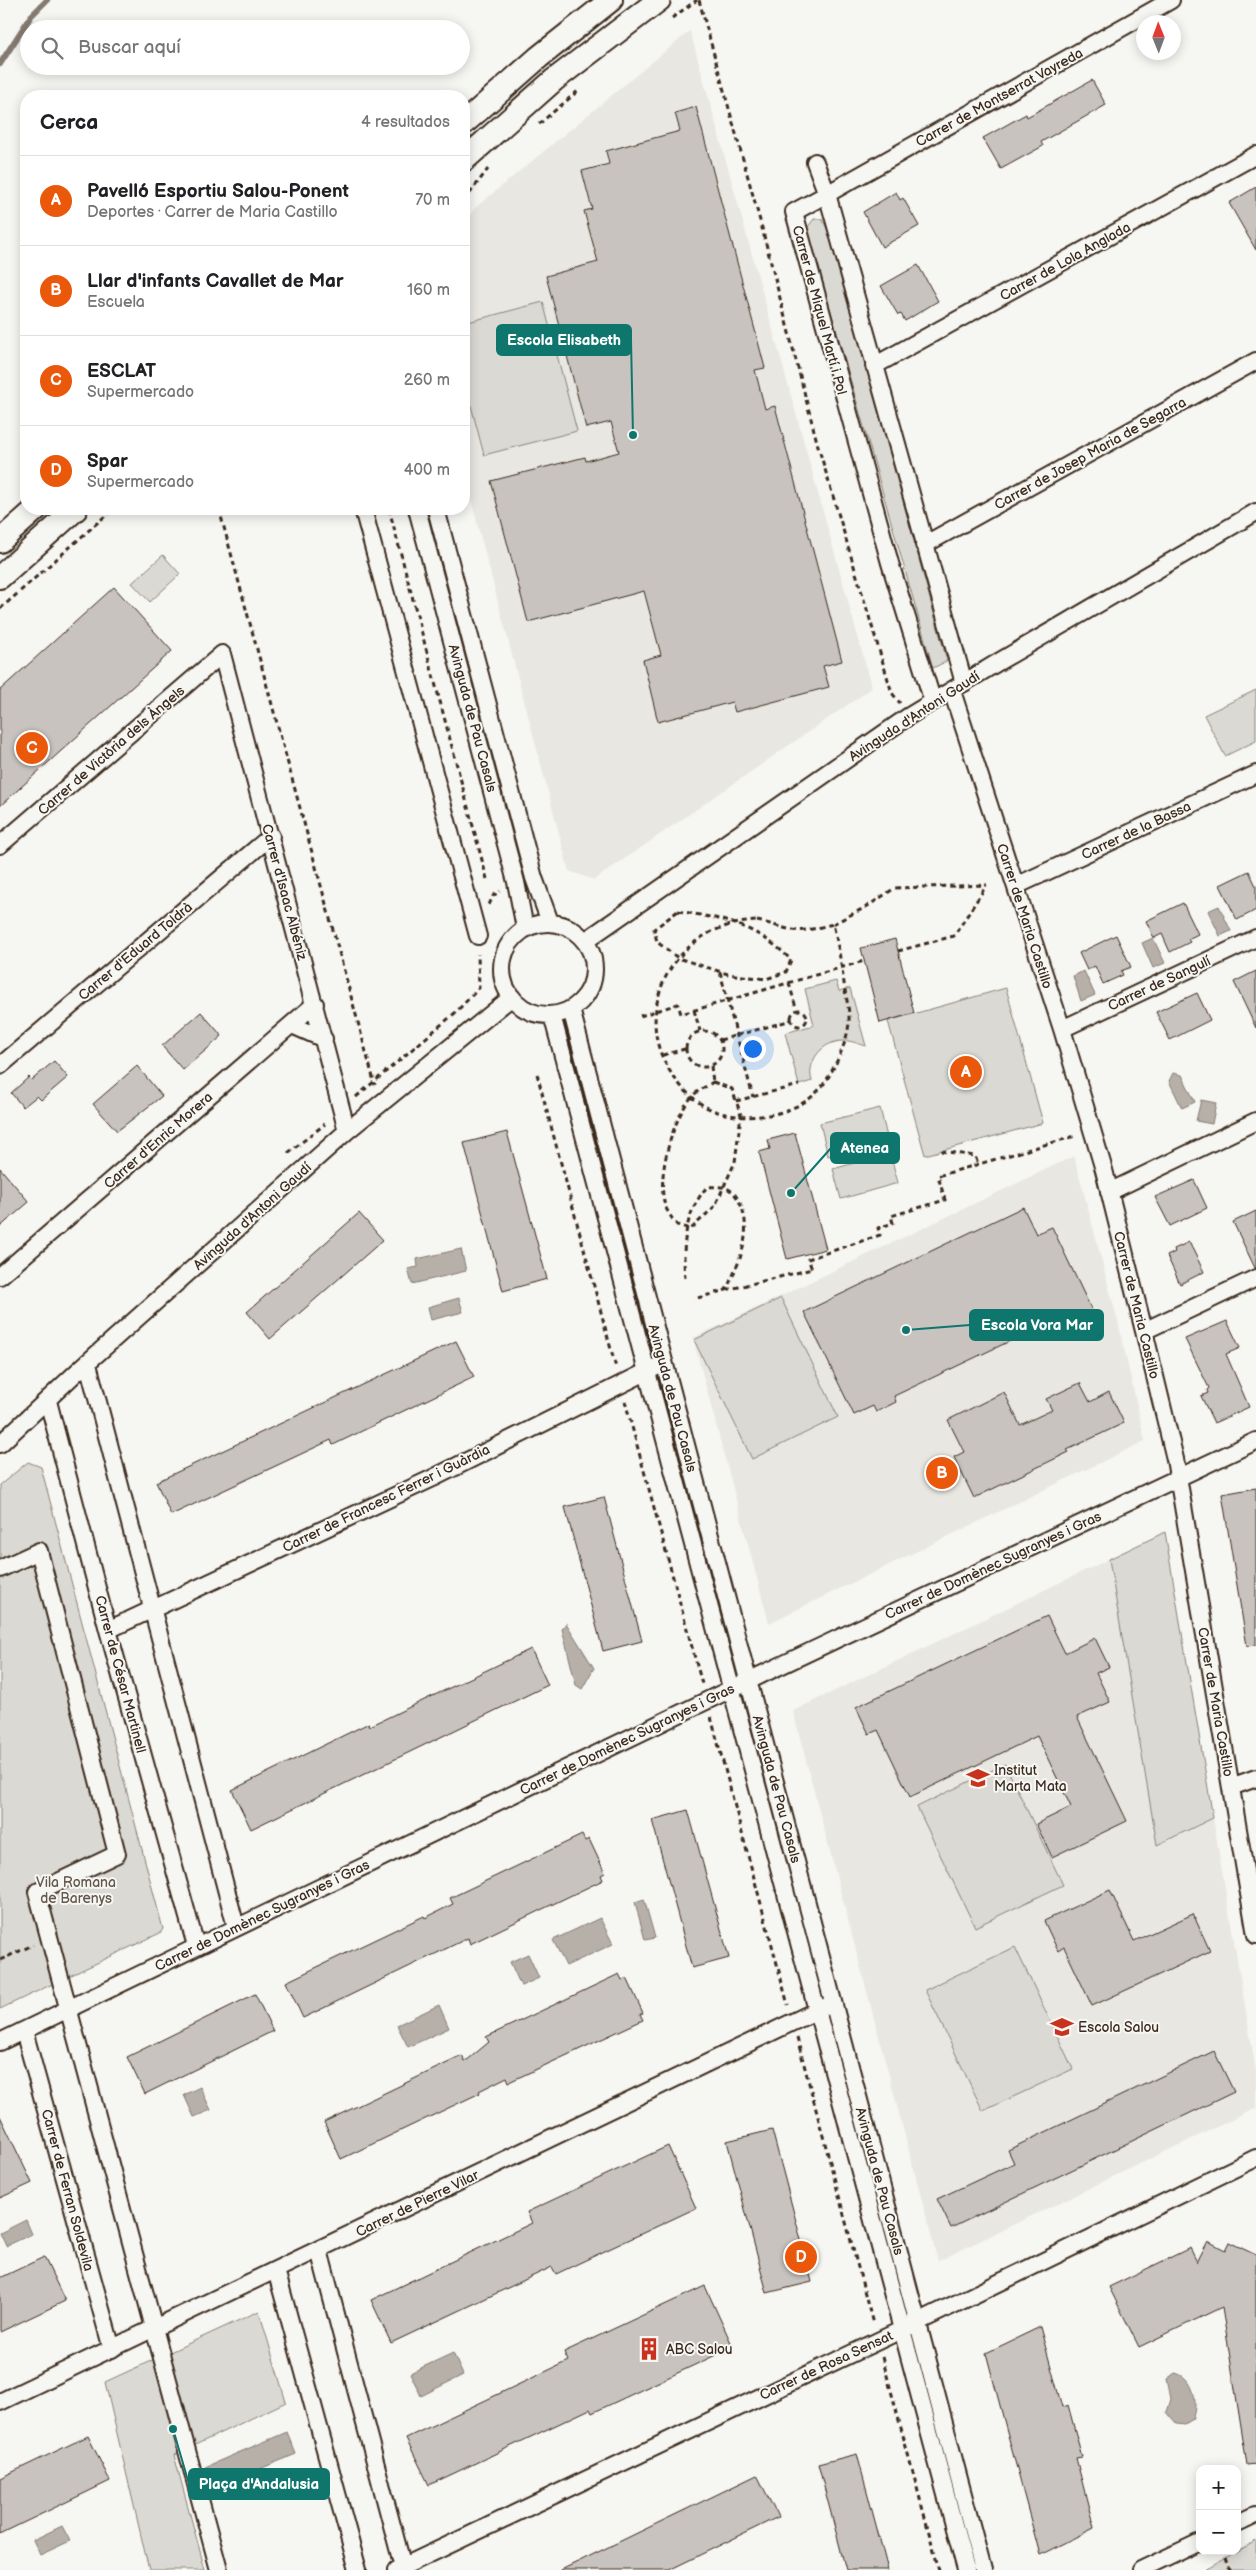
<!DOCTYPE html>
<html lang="es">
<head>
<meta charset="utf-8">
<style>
  :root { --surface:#fff; --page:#f2f2f2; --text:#202124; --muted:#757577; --line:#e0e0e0; --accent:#ea580c }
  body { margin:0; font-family:"Balsamiq Sans",sans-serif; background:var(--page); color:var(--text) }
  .controls { position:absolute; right:15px; bottom:15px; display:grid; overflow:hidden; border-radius:10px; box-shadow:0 2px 12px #0003 }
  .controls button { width:45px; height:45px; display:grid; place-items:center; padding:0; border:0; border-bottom:1px solid var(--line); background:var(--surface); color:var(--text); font:25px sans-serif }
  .compass { position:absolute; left:1136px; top:15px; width:45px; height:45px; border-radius:50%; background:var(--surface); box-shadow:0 2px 12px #0003; rotate:359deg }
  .you { position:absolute; left:752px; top:1048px; width:18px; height:18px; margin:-12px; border:4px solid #fff; border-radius:50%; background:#1a73e8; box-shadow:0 0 0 8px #1a73e833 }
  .badge { display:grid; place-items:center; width:32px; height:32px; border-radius:50%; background:var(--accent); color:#fff; font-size:16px; font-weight:700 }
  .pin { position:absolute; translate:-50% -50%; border:2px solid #fff; box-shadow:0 1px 5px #0006 }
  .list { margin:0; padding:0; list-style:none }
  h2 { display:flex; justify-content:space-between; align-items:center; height:65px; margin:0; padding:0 20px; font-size:21px }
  h2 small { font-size:16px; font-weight:400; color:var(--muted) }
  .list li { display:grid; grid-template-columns:32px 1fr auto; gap:15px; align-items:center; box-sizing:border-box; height:90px; padding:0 20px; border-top:1px solid var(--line) }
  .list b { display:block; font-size:19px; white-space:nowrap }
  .list p { margin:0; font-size:16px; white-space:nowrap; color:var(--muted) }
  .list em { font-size:16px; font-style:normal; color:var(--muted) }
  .icon { flex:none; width:28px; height:28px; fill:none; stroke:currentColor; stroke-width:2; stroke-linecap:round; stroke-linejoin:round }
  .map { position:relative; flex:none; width:1256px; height:2570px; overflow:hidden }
  .search { position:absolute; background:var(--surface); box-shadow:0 2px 12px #0003; left:20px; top:20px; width:450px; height:55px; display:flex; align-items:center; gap:12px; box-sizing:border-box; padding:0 18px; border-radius:28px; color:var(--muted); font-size:19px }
  .panel { position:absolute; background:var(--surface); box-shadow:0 2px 12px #0003; left:20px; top:90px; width:450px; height:425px; border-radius:20px }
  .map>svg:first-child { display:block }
  .built { fill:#e8e7e2 }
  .green { fill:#dad9d3; stroke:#8a8278 }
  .water { fill:#b6b0a9; stroke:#857a71 }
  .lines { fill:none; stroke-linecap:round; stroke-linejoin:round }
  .stream { stroke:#857a71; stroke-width:6 }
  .building { fill:#c8c3be; stroke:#3b2a1e }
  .street-casing { stroke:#3b2a1e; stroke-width:20 }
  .secondary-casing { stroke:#3b2a1e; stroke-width:26 }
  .path { stroke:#3b2a1e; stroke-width:3; stroke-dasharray:5 4; stroke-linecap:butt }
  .street { stroke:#f6f6f2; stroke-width:16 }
  .secondary { stroke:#f6f6f2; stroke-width:22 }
  .labels { text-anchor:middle; stroke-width:4; stroke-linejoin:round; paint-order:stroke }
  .street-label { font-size:14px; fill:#3b2a1e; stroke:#f6f6f2 }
  .poi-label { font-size:14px; fill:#3b2a1e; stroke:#f6f6f2; text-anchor:start }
  .park-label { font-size:14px; fill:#63564b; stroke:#f6f6f2 }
  .leader { fill:none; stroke:#0f766e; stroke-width:2 }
  .callout-dot { fill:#0f766e; stroke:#f6f6f2; stroke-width:2 }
  .callout { fill:#0f766e; stroke:#0f766e; stroke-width:2 }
  .callout-label { font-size:15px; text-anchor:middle; font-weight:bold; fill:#fff }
</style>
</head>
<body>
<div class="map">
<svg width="1256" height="2570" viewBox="0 0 1256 2570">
  <rect width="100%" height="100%" fill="#f6f6f2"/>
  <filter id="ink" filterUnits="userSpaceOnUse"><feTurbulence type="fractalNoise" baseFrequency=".02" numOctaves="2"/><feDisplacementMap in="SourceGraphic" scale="10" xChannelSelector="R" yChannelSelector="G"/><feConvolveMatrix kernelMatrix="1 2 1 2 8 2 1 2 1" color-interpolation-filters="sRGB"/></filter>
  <g filter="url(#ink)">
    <!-- built -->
    <path class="built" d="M690 31 872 688 594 880 569 871 464 473V229L465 222 475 208Z
      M1074 1156 1118 1322 1145 1441 769 1623 693 1338Z
      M1109 1559 1157 1845 1213 1818 1256 2071V2108L938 2261 793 1711Z"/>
    <!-- green -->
    <path class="green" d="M814 219H822L829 232 947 661 933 668 807 228Z
      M543 302 577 431 484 455 464 379V323Z
      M163 555 180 574 150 602 132 583Z
      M1256 690V741L1225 756 1204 715Z
      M836 981 839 991 850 988 866 1046C859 1044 850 1040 843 1041 822 1041 806 1062 812 1081L799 1085 785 1033 814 1025 805 989Z
      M1006 988 1043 1123 925 1155 888 1021Z
      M880 1108 888 1141 828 1156 820 1123Z
      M890 1153 898 1183 841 1199 833 1169Z
      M781 1298 838 1417 752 1459 694 1340Z
      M28 1462 41 1467 163 1929 160 1933 0 2009V1485Z
      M1165 1532 1213 1818 1157 1845 1109 1559Z
      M1005 1764 1063 1885 975 1927 917 1807Z
      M1015 1947 1073 2069 983 2111 925 1990Z
      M259 2311 286 2402 174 2455 205 2570H149L105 2382Z
      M1256 2541V2570H1204Z"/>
    <!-- water -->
    <path class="water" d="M1219 906 1231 931 1220 936 1208 911Z
      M1153 938 1165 963 1153 968 1142 943Z
      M1084 971 1095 995 1081 1001 1073 976Z
      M1173 1073 1182 1075 1195 1102 1182 1108 1169 1081Z
      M1201 1100 1216 1103 1212 1124 1196 1121Z
      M461 1249 466 1271 412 1284 408 1269 418 1267 417 1259Z
      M459 1298 463 1312 431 1320 428 1307Z
      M566 1623 594 1668 582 1689 576 1685 562 1629Z
      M644 1899 655 1938 645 1940 635 1902Z
      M600 1918 613 1944 566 1966 553 1940Z
      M528 1954 539 1978 521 1986 510 1962Z
      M439 2005 449 2028 408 2047 397 2025Z
      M200 2087 211 2110 194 2117 184 2095Z
      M26 2220 32 2234 6 2246 0 2233Z
      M453 2353 463 2375 421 2396 410 2373Z
      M1175 2373C1194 2377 1199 2404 1192 2419L1184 2424 1176 2423 1167 2412 1171 2399 1167 2379Z
      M287 2432 296 2454 214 2488 205 2467Z
      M62 2526 70 2541 40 2555 33 2540Z"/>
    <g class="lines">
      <!-- stream -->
      <path class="stream" d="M0 64 31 16 47 0"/>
    </g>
    <!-- building -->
    <path class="building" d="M1092 80 1106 105 1041 142 1043 146 1001 169 983 138 1026 114 1027 117Z
      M696 107 765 368 755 370 765 409 775 406 842 661 823 666 829 687 735 712 732 702 658 722 643 660 661 655 644 591 528 622 491 481 585 457 586 461 619 452 611 422 586 428 546 276 598 262 584 211 592 209 582 171 609 164 606 151 680 131 675 113Z
      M1256 187V250L1229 203Z
      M896 192 900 200 903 198 919 226 882 247 863 212Z
      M918 265 938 301 905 321 901 314 898 315 881 286Z
      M114 587 172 651 0 806V690Z
      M1249 871 1256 886V910L1237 920 1220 885Z
      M1183 903 1198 934 1188 939 1190 942 1170 952 1162 934 1154 938 1146 921Z
      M1116 935 1131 967 1121 971 1123 975 1103 984 1095 966 1087 970 1079 953Z
      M895 939 914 1013 880 1023 861 948Z
      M1256 971V1028L1234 982Z
      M1197 993 1210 1020 1170 1040 1156 1012Z
      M201 1012 222 1036 183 1070 162 1046Z
      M54 1061 68 1077 41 1100 37 1096 23 1107 11 1093 29 1077 32 1080Z
      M137 1066 162 1096 117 1131 93 1104Z
      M507 1132 547 1279 503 1291 464 1143Z
      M795 1133 826 1249 787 1259 759 1152 770 1149 768 1140Z
      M0 1168 29 1202 0 1227Z
      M1194 1180 1207 1208 1170 1226 1155 1197Z
      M1023 1207 1036 1234 1052 1227 1096 1319 1076 1328 1069 1313 894 1396 896 1402 876 1412 873 1406 854 1415 804 1312Z
      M1256 1211V1268H1255L1233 1222Z
      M359 1213 383 1240 270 1339 247 1312Z
      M1189 1242 1204 1272 1180 1284 1167 1256 1175 1252 1174 1249Z
      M1227 1321 1240 1348 1226 1354 1249 1407 1214 1423 1201 1396 1208 1393 1207 1390 1209 1388 1185 1339Z
      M456 1341 474 1377 333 1445 331 1440 171 1515 156 1482Z
      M1080 1383 1090 1402 1109 1392 1124 1423 1067 1450 1069 1452 974 1498 954 1457 964 1452 948 1420 1004 1392 1020 1425 1052 1410 1046 1399Z
      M1256 1488V1645L1247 1646 1222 1494Z
      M604 1497 642 1641 603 1651 565 1507Z
      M1047 1616 1065 1653 1095 1638 1109 1667 1096 1673 1110 1702 1077 1717 1127 1821 1052 1857 1036 1824 1071 1807 1037 1736 910 1797 878 1730 869 1734 856 1707Z
      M531 1649 548 1685 251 1829 232 1790 369 1723 370 1726Z
      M688 1810 729 1958 692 1968 652 1820Z
      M582 1835 585 1841 589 1839 605 1873 601 1875 603 1880 470 1944 468 1938 303 2018 286 1982 424 1916 425 1918 453 1904 450 1898Z
      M1110 1890 1134 1941 1193 1914 1210 1951 1092 2006 1064 1947 1058 1951 1044 1921Z
      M619 1974 622 1980 627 1978 643 2013 640 2014 643 2020 509 2082 507 2077 479 2091 480 2093 341 2159 324 2122 462 2056 465 2062 489 2042 486 2037Z
      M255 1994 273 2031 145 2094 127 2057Z
      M1214 2051 1234 2092 951 2228 937 2199 1014 2163 1008 2150Z
      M0 2116 32 2183 0 2198Z
      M772 2130 812 2282 767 2293 727 2141Z
      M668 2146 696 2208 556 2274 552 2267 391 2343 371 2300 532 2223 527 2212Z
      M1208 2241 1225 2250 1229 2242 1256 2255V2464L1247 2465 1222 2307 1139 2347 1109 2287 1190 2248 1197 2262Z
      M44 2257 65 2301 0 2332V2278Z
      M705 2286 733 2347 592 2413 590 2409 429 2485 406 2438 568 2361 564 2352Z
      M1040 2327 1062 2407 1068 2405 1082 2457 1076 2458 1094 2528 1040 2555 986 2353Z
      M88 2436 110 2481 0 2534V2478Z
      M857 2454 888 2570H846L818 2464Z
      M757 2475 778 2517 669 2570H561Z"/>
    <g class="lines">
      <defs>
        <path id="street" d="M815 162 827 194 1171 0
          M874 366 1256 155
          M363 509 478 936
          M417 509 516 882 525 928
          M436 509 534 878 550 922
          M924 545 1256 361
          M952 691 1062 1029 1104 1170 1144 1331 1175 1459 1256 1935
          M933 702 890 563 794 212 827 194 964 683
          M0 845 222 654 347 1131
          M1016 886 1256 774
          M502 969a46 46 0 1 1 92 0a46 46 0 1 1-92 0Z
          M585 941 909 716 1000 661 1256 512
          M571 1009 983 2570
          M552 1015 966 2570
          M292 1025 324 1039
          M1062 1029 1256 938
          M0 1066 271 836
          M1109 1192 1256 1121
          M0 1276 315 1004
          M1144 1331 1256 1278
          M88 1364 236 1927
          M48 1401 108 1630 196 1946
          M0 1444 79 1370 347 1131 512 997
          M0 1569 39 1551 117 1854 37 1892 219 2570
          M108 1630 433 1478 656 1367
          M1231 1787 1256 1778
          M24 2031 112 2349
          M0 2042 731 1689 1256 1441
          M319 2250 403 2567
          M276 2270 358 2570
          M0 2402 824 2007
          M1237 2524 1256 2515
          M396 2570 918 2322 1256 2158
          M1141 2570 1200 2542"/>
        <path id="secondary" d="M464 123 539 57 611 0
          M464 160 554 80 659 0
          M0 541 36 509
          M0 577 76 509"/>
      </defs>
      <!-- street casing -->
      <use href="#street" class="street-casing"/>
      <!-- secondary casing -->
      <use href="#secondary" class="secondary-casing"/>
      <!-- path -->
      <path class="path" d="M699 0 762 228 818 446 892 693 900 703
        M672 18 697 0
        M539 124 578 91
        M464 201 488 169
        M219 509 375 1085
        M389 509 487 879
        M0 609 113 509
        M489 905 493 896 500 891
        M678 911C724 919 757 925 791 960L786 972 766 979 728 974 678 958 657 942 654 929Z
        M757 921C769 923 781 928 793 930 807 932 820 927 833 924 838 944 841 963 844 983 845 994 849 1006 849 1017 850 1032 841 1054 834 1067 821 1092 809 1103 782 1112 760 1118 737 1119 715 1111 689 1102 662 1068 657 1040 652 1018 657 991 669 971 690 938 719 923 757 921Z
        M833 924 866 907 895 888 987 885
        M898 951 954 936 986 886
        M720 972 753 1097
        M789 983 797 1011
        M694 1010 700 1031
        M791 1018a8 8 0 1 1 16 0a8 8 0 1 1-16 0Z
        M640 1016 678 1004 681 1014 864 961
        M686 1049a18 18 0 1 1 36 0a18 18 0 1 1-36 0Z
        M720 1040 792 1020
        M663 1055 685 1049
        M711 1066 713 1082
        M537 1074 616 1368
        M713 1082 732 1089 741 1115 735 1162 715 1206 691 1229 677 1225C673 1220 669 1214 666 1208 655 1182 672 1119 691 1098 696 1091 706 1087 713 1082Z
        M356 1097 455 1013 479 988 478 954
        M736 1101 799 1085
        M941 1151 975 1156 978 1164
        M288 1153 325 1124
        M685 1278C682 1245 685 1212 707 1187 723 1186 731 1186 739 1201 754 1231 740 1262 726 1290L694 1299
        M726 1290 812 1269 808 1259 880 1235 878 1228 893 1223 891 1216 945 1200 938 1176 1075 1136
        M625 1401 702 1684
        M711 1717 788 2005
        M0 1960 33 1945
        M797 2038 873 2324
        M882 2357 939 2570
        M1225 2558 1229 2570"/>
      <!-- street -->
      <use href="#street" class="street"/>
      <!-- secondary -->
      <use href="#secondary" class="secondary"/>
    </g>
  </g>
  <!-- icons -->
  <defs>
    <symbol id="school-bare" viewBox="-9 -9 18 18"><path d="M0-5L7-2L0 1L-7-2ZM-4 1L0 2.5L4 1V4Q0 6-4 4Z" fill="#c8321e" stroke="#f6f6f2" stroke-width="2.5" paint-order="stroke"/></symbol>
    <symbol id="building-bare" viewBox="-9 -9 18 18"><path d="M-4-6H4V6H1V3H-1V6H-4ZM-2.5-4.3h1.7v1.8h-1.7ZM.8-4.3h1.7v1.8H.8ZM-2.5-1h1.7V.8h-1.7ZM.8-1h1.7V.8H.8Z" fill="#c8321e" stroke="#f6f6f2" stroke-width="2.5" paint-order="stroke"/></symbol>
  </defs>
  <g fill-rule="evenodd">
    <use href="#school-bare" x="962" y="1762" width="32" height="32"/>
    <use href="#school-bare" x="1046" y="2011" width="32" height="32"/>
    <use href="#building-bare" x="633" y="2333" width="32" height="32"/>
  </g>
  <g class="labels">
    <!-- street labels -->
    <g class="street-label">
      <text transform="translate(999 97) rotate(-29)" y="5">Carrer de Montserrat Vayreda</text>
      <text transform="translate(1065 261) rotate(-29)" y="5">Carrer de Lola Anglada</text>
      <text transform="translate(820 310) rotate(75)" y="5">Carrer de Miquel Martí i Pol</text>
      <text transform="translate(1090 453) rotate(-29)" y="5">Carrer de Josep Maria de Segarra</text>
      <text transform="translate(914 716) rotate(-33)" y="5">Avinguda d'Antoni Gaudí</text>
      <text transform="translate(473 718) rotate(75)" y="5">Avinguda de Pau Casals</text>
      <text transform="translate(111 750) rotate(-41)" y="5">Carrer de Victòria dels Àngels</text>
      <text transform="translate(1136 830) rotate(-25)" y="5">Carrer de la Bassa</text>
      <text transform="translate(285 892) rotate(75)" y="5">Carrer d'Isaac Albéniz</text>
      <text transform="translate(1025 916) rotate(72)" y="5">Carrer de Maria Castillo</text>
      <text transform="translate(135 951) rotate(-40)" y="5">Carrer d'Eduard Toldrà</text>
      <text transform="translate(1159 983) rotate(-25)" y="5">Carrer de Sangulí</text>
      <text transform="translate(158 1140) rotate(-41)" y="5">Carrer d'Enric Morera</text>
      <text transform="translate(252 1216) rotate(-42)" y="5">Avinguda d'Antoni Gaudí</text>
      <text transform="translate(1137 1305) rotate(76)" y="5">Carrer de Maria Castillo</text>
      <text transform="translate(673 1398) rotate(75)" y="5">Avinguda de Pau Casals</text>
      <text transform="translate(386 1498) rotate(-26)" y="5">Carrer de Francesc Ferrer i Guàrdia</text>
      <text transform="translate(993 1565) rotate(-25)" y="5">Carrer de Domènec Sugranyes i Gras</text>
      <text transform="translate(121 1674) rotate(75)" y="5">Carrer de César Martinell</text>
      <text transform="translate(1216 1702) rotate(80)" y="5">Carrer de Maria Castillo</text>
      <text transform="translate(627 1739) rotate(-26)" y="5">Carrer de Domènec Sugranyes i Gras</text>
      <text transform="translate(777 1789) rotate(75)" y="5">Avinguda de Pau Casals</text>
      <text transform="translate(262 1915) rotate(-26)" y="5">Carrer de Domènec Sugranyes i Gras</text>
      <text transform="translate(880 2181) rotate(75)" y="5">Avinguda de Pau Casals</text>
      <text transform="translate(68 2190) rotate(75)" y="5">Carrer de Ferran Soldevila</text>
      <text transform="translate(417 2203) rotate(-26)" y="5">Carrer de Pierre Vilar</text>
      <text transform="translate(826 2365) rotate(-25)" y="5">Carrer de Rosa Sensat</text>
    </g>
    <!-- poi labels -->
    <g class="poi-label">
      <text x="994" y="1775">Institut<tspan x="994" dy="16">Marta Mata</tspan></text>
      <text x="1078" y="2032">Escola Salou</text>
      <text x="666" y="2354">ABC Salou</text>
    </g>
    <!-- park labels -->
    <g class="park-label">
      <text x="76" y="1887">Vila Romana<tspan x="76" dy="16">de Barenys</tspan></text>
    </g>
  </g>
  <!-- callouts -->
  <path class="leader" d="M633 435L631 340M791 1193L831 1148M906 1330L970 1325M173 2429L189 2484"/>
  <g class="callout-dot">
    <circle cx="633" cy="435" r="5"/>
    <circle cx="791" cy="1193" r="5"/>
    <circle cx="906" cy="1330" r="5"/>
    <circle cx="173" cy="2429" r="5"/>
  </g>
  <g class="callout">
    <rect x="497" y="325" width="134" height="30" rx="5"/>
    <rect x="831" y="1133" width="68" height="30" rx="5"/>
    <rect x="970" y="1310" width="133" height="30" rx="5"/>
    <rect x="189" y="2469" width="140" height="30" rx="5"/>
  </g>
  <g class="callout-label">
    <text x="564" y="345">Escola Elisabeth</text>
    <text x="865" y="1153">Atenea</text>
    <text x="1037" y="1330">Escola Vora Mar</text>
    <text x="259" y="2489">Plaça d'Andalusia</text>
  </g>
</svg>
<div class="controls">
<button>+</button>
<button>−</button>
</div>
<svg class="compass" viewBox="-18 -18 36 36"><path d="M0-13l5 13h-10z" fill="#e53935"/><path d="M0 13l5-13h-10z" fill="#757577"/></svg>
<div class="you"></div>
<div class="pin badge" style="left:966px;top:1072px">A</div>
<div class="pin badge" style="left:942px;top:1473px">B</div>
<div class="pin badge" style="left:32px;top:748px">C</div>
<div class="pin badge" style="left:801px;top:2257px">D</div>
<div class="search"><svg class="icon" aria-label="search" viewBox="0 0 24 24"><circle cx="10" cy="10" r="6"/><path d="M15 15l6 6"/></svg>Buscar aquí</div>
<section class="panel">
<h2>Cerca<small>4 resultados</small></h2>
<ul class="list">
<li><span class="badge">A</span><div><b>Pavelló Esportiu Salou-Ponent</b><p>Deportes · Carrer de Maria Castillo</p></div><em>70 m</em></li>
<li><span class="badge">B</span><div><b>Llar d'infants Cavallet de Mar</b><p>Escuela</p></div><em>160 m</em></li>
<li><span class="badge">C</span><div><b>ESCLAT</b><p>Supermercado</p></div><em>260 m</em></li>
<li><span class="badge">D</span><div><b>Spar</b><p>Supermercado</p></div><em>400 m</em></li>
</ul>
</section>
</div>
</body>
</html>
